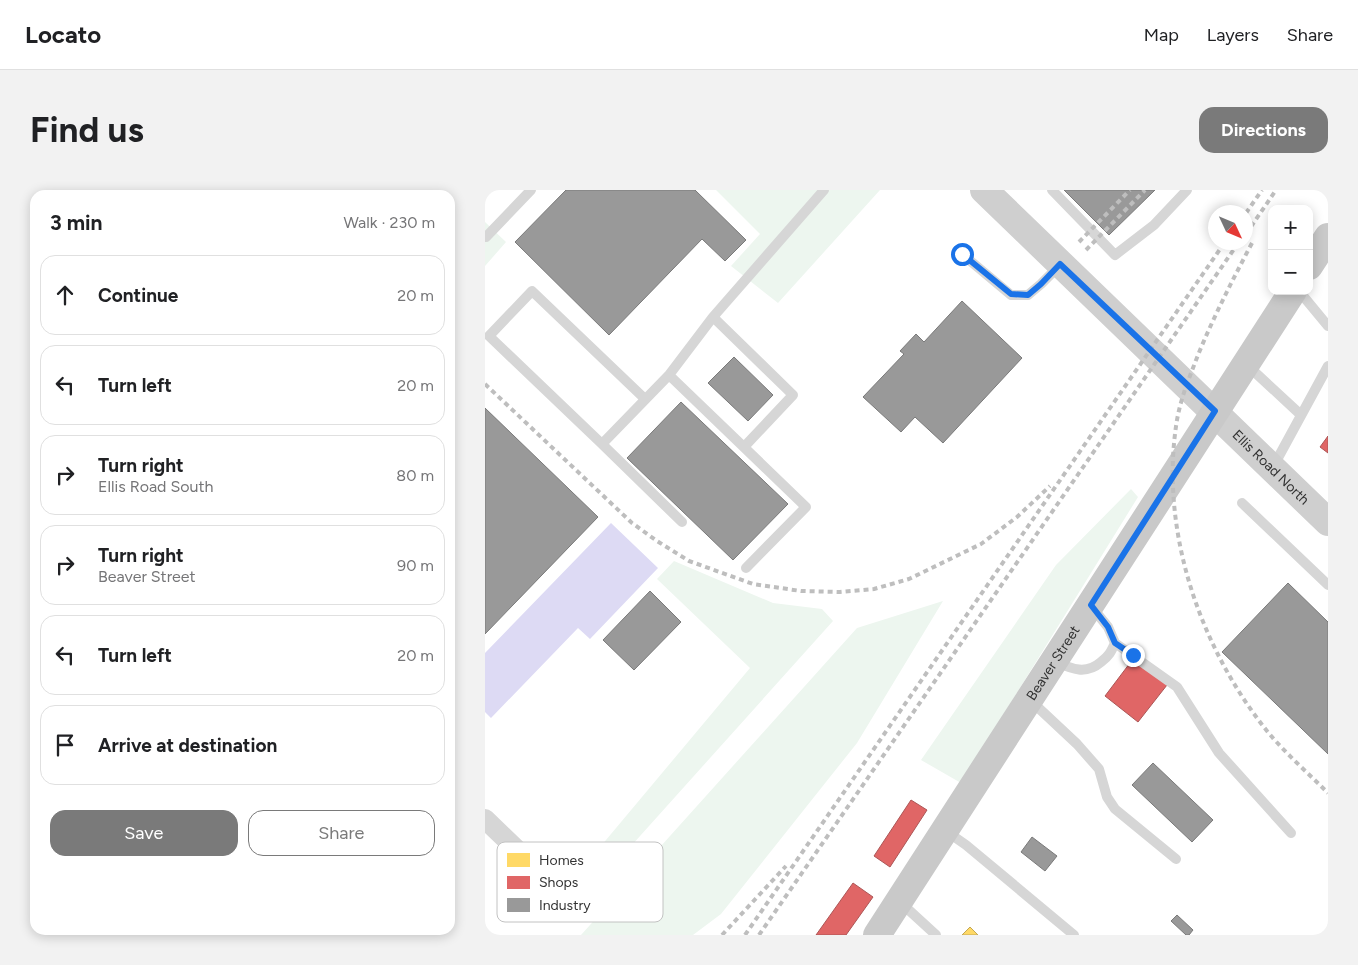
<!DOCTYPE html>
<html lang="en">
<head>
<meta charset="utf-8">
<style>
  :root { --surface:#fff; --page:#f2f2f2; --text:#202124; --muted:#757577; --line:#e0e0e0; --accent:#7a7a7a }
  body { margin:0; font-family:Figtree,sans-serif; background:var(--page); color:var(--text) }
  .controls { position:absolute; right:15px; top:15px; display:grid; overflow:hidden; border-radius:10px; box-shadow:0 2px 12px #0003 }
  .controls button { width:45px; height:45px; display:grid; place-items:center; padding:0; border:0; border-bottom:1px solid var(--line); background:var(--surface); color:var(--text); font:25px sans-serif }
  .compass { position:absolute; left:723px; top:15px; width:45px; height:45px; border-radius:50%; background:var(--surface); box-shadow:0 2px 12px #0003; rotate:134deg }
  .stop { position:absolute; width:15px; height:15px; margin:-11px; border:4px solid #1a73e8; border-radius:50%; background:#fff }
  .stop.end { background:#1a73e8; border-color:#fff; box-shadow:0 1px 5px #0008 }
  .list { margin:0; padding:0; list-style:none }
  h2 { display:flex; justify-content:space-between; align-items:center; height:65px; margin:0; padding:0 20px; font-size:21px }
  h2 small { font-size:16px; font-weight:400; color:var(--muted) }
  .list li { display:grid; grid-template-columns:32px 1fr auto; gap:15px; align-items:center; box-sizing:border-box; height:80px; margin:0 10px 10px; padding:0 10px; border:1px solid var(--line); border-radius:15px }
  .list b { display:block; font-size:19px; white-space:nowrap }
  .list p { margin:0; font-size:16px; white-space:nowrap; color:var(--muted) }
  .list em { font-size:16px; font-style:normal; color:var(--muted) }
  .actions { display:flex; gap:10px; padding:15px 20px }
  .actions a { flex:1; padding:11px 0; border:1px solid var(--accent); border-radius:15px; text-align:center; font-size:18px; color:var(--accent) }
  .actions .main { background:var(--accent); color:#fff }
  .icon { flex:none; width:28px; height:28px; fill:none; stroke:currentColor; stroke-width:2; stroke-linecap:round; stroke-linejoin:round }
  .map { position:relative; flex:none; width:843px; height:745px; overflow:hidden; border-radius:15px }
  header { display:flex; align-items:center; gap:30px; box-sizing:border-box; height:70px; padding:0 25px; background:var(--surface); border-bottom:1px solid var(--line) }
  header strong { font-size:24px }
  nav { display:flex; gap:28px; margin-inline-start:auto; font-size:18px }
  .intro { display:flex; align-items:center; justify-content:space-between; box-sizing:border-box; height:120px; padding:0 30px }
  h1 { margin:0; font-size:35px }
  .button { padding:12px 22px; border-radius:15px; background:var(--accent); color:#fff; font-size:18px; font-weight:700 }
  main { display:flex; gap:30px; padding:0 30px }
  aside { flex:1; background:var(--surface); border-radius:15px; box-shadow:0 2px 12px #0003 }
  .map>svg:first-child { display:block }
  .green { fill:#edf6ef }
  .water { fill:#dddaf4 }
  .homes { fill:#ffd966; stroke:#c2a756 }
  .shops { fill:#e06666; stroke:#ac5656 }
  .industry { fill:#999; stroke:#7a7a7a }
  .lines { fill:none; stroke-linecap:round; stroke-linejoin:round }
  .lane { stroke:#d6d6d6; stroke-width:10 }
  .street { stroke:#d6d6d6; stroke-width:20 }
  .secondary { stroke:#cfcfcf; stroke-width:28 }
  .primary { stroke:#c9c9c9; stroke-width:28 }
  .rail { stroke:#bebebe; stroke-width:4; stroke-dasharray:5 4; stroke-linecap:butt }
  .route { stroke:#1a73e8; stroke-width:6 }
  .labels { text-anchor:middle; stroke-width:5; stroke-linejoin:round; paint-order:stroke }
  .street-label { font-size:14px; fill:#323232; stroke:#fff }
  .key { fill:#fff; stroke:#c2c2c2; stroke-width:1 }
  .key-label { font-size:14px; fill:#323232 }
</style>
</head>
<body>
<header>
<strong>Locato</strong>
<nav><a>Map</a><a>Layers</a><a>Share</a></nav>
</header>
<div class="intro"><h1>Find us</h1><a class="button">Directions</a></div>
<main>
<aside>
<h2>3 min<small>Walk · 230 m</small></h2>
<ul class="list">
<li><svg class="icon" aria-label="ahead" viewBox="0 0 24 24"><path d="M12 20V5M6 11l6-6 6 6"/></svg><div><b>Continue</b></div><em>20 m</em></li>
<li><svg class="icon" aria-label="left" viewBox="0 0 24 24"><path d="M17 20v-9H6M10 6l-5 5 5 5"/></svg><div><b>Turn left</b></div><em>20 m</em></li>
<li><svg class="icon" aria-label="right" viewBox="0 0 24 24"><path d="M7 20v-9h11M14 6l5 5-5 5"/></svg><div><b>Turn right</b><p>Ellis Road South</p></div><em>80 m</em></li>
<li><svg class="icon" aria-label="right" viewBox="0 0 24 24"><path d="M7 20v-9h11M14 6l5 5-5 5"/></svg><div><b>Turn right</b><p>Beaver Street</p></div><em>90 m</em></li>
<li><svg class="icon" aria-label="left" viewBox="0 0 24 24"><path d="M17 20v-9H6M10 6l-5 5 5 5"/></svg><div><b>Turn left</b></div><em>20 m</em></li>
<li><svg class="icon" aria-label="arrive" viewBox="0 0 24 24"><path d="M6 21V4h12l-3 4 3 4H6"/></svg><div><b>Arrive at destination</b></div></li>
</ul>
<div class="actions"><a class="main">Save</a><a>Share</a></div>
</aside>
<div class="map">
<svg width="843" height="745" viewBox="0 0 843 745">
  <rect width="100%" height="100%" fill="#fff"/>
  <!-- green -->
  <path class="green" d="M231 0H395L293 113 246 76 275 44Z
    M0 32 21 52 0 76Z
    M646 299 653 307 476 593 436 570 571 375Z
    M189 371 288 413 337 419 348 431 103 704 90 687 265 478 172 389Z
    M458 411 372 553 236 724 208 745H96L372 438Z"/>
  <!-- water -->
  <path class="water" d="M126 333 173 378 105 449 93 438 6 528 0 522V463Z"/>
  <!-- homes -->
  <path class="homes" d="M485 737 493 745H477Z"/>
  <!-- shops -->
  <path class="shops" d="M843 246V263L835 257Z
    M648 469 682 495 653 532 620 506Z
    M426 610 442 620 405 677 389 666Z
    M368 693 388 707 361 745H331Z"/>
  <!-- industry -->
  <path class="industry" d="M81 0H210L261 50 240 71 217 49 124 145 30 52Z
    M579 0H670L624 45Z
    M477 111 537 168 458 253 430 227 416 242 378 207 419 164 415 161 431 144 439 152Z
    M249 167 288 205 263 231 223 193Z
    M196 212 303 314 248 370 142 268Z
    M0 218 113 327 0 444Z
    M803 393 843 432V564L737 462Z
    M165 401 196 432 149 480 118 450Z
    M668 573 728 630 707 652 647 595Z
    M547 647 572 666 560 681 536 662Z
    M692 725 708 740 704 745H701L686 731Z"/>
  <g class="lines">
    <!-- lane -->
    <path class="lane" d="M567 0 630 65 669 35 702 0
      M1 47 46 0
      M477 64 526 105H543L556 94 575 75
      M814 101 843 136
      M228 127 308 205 259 257
      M762 175 816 225
      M184 185 117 254 197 332
      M117 254 4 146 47 101 160 209
      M788 277 843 176
      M757 313 843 395
      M261 378 321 317 184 185 228 127 339 0
      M630 453 692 497 734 563 806 643
      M571 472C587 479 601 485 616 472 624 466 626 462 630 453L623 437 606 416
      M545 510 592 554 614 579 622 607 630 619 691 669
      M461 641 481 655 589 745
      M415 712 451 745"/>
    <!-- street -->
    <path class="street" d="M0 629 55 682"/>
    <!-- secondary -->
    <path class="secondary" id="s1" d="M499 0 843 332"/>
    <!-- primary -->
    <g class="primary">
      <path d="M824 76 843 47"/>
      <path id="s2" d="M392 745 808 101"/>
    </g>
    <!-- rail -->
    <path class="rail" d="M761 23 777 0
      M761 44 791 0
      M594 52 645 0
      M767 53C747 91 729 126 713 165 705 186 696 207 692 230 674 338 714 456 782 541 800 563 823 583 843 603
      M601 60 660 0
      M0 194 147 333 172 351 204 371 268 394 316 401 355 402 389 399 424 389 496 354 532 327 565 296
      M237 745 301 676
      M260 745 740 52
      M274 745 754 52"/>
  </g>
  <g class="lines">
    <!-- route -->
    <path class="route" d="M477 64 526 104 543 105 556 94 575 74 730 221 606 415 623 437 630 453 648 465"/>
  </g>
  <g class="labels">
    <!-- street labels -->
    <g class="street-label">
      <text dy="5" stroke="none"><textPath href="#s1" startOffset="399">Ellis Road North</textPath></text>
      <text dy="5" stroke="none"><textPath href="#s2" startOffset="324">Beaver Street</textPath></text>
    </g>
  </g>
  <!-- legend -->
  <rect x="12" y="652" width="166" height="80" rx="8" class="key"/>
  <rect x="22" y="663" width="23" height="14" fill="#ffd966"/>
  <rect x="22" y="686" width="23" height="13" fill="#e06666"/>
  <rect x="22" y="708" width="23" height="14" fill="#999"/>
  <g class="key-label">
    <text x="54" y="675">Homes</text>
    <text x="54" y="697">Shops</text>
    <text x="54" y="720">Industry</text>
  </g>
</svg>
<div class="controls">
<button>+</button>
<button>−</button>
</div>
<svg class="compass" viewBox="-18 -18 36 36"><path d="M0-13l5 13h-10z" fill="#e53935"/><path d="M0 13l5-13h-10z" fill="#757577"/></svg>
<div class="stop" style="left:477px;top:64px"></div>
<div class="stop end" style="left:648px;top:465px"></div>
</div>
</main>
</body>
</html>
